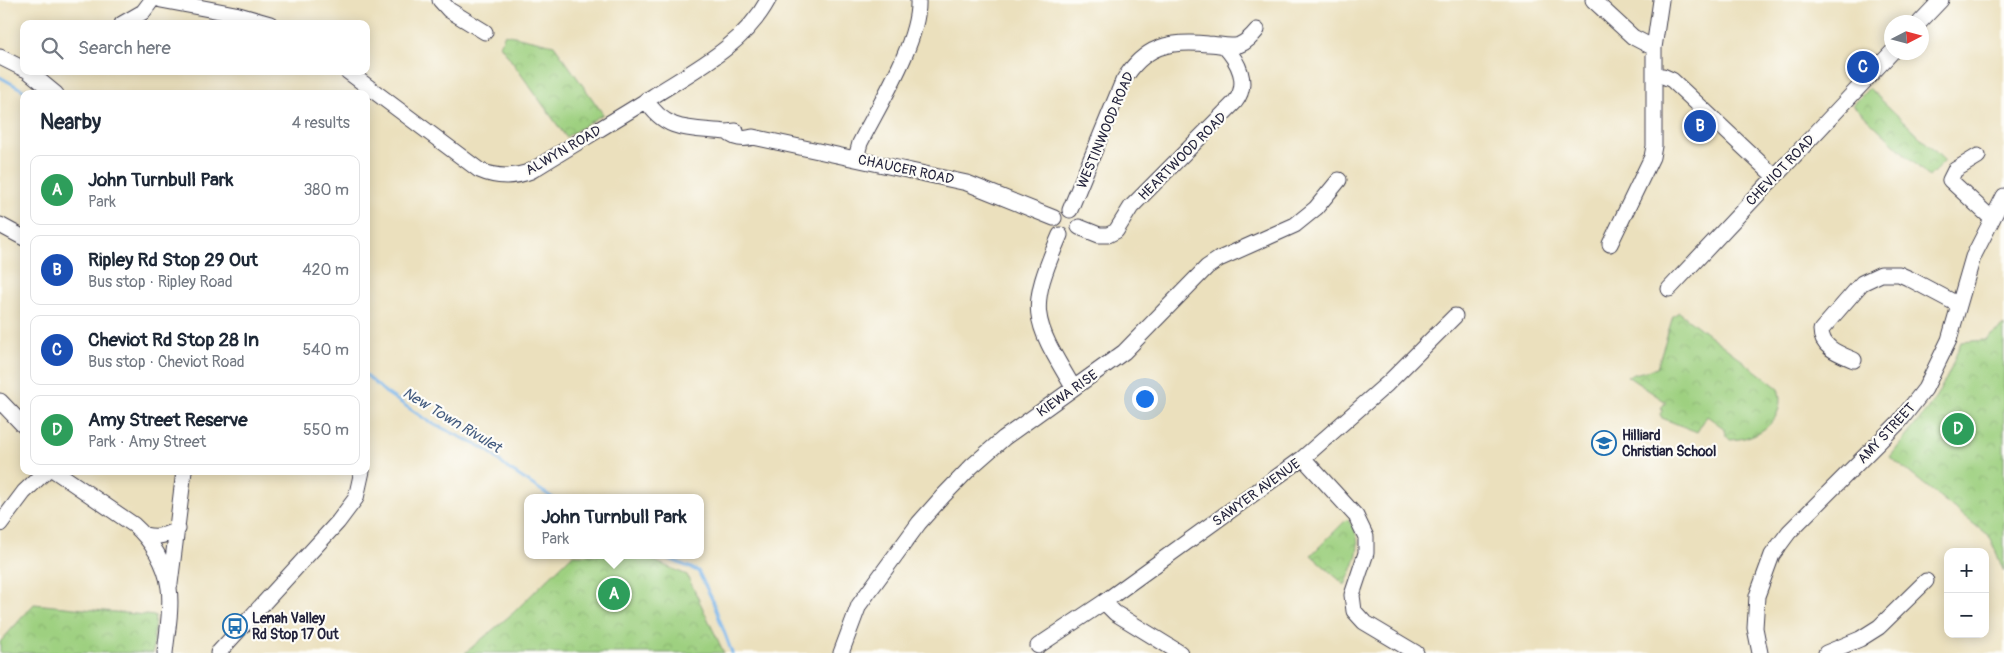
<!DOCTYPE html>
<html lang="en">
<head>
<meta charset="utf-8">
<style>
  :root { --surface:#fff; --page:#f6f6f7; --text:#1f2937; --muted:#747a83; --line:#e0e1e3; --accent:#0f766e }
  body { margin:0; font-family:Pangolin,sans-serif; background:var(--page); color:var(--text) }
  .controls { position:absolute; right:15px; bottom:15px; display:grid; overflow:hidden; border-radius:10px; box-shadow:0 2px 12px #0003 }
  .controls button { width:45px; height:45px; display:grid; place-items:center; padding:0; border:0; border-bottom:1px solid var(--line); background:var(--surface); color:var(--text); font:25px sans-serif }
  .compass { position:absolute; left:1884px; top:15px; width:45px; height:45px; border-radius:50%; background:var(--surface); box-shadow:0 2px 12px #0003; rotate:84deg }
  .you { position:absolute; left:1144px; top:398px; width:18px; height:18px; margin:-12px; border:4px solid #fff; border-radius:50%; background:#1a73e8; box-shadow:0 0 0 8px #1a73e833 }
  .badge { display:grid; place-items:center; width:32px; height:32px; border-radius:50%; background:var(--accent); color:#fff; font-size:16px; font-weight:700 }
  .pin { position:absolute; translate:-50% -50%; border:2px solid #fff; box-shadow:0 1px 5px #0006 }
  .popup { position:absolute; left:524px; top:494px; width:180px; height:65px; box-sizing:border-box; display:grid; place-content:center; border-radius:10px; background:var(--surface); filter:drop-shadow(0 1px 4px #0005); font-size:16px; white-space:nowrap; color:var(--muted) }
  .popup b { font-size:19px; color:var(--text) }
  .popup::after { content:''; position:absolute; left:50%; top:100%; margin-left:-10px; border:10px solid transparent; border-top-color:var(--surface) }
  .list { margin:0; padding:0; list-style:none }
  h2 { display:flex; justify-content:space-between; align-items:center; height:65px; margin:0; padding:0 20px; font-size:21px }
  h2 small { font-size:16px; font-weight:400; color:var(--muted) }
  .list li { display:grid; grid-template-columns:32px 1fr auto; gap:15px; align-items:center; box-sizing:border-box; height:70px; margin:0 10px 10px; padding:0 10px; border:1px solid var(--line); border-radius:10px }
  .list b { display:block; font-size:19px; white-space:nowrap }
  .list p { margin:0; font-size:16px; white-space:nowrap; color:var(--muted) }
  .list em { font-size:16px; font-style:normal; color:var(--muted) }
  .icon { flex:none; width:28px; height:28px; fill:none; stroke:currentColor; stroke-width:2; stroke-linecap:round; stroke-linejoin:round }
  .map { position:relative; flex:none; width:2004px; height:653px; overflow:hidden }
  .search { position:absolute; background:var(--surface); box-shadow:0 2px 12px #0003; left:20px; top:20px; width:350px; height:55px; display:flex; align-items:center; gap:12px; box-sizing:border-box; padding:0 18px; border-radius:10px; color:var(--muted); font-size:19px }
  .panel { position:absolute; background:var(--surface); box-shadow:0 2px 12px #0003; left:20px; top:90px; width:350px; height:385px; border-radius:10px }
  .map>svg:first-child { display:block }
  .park { fill:url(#park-crowns); stroke:#60795e }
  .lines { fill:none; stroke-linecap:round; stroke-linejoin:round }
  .stream { stroke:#79b5eb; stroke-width:3 }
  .minor-casing { stroke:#403e4e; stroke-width:17 }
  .minor { stroke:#fff; stroke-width:15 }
  .labels { text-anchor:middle; stroke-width:4.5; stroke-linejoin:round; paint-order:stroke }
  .street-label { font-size:14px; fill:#22223b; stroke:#fdfcf7 }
  .poi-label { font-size:14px; font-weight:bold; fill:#22223b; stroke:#fdfcf7; text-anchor:start }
  .water-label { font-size:15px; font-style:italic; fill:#455d81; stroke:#fdfcf7 }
</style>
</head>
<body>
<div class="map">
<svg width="2004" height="653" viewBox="0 0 2004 653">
  <defs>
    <pattern id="park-crowns" width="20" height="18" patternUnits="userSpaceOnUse" patternTransform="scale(1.25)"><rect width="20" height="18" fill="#9ed080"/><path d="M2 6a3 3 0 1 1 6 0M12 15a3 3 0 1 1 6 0" fill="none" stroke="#88b270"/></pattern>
  </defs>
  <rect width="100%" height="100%" fill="#fdfcf7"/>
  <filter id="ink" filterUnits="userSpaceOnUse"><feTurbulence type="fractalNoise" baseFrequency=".02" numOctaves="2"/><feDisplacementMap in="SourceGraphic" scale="10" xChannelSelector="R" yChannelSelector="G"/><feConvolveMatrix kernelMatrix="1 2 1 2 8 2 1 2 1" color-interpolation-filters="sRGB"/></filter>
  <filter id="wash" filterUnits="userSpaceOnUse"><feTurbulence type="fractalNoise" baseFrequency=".0096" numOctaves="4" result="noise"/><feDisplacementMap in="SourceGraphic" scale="20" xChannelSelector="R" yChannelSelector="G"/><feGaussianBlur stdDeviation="1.12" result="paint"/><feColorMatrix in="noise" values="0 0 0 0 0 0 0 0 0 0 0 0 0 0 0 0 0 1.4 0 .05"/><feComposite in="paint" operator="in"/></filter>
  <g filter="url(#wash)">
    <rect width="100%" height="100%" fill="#ebe0bd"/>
    <!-- park -->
    <path class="park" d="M505 34 554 45 603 114 566 137 500 45Z
      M1869 88 1945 161 1929 177 1853 105Z
      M1679 312 1778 388C1788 420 1758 439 1730 440L1726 436 1725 429 1707 416 1697 432 1662 418 1660 414 1663 410 1661 408 1666 402 1627 376 1657 368 1673 316Z
      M2004 325V572L1990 537 1890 457 1934 401 1949 373 1961 342 1985 340Z
      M1347 519C1367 541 1355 562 1345 585L1311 555Z
      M572 555H640L687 575 724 653H465L513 613Z
      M34 604 155 616 153 653H0V642Z"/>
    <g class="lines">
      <!-- stream -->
      <path class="stream" d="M0 77 30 94
        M366 375 385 392 428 421 487 450 507 468 553 498
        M660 555 698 571 712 599 732 653"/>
    </g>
  </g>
  <g filter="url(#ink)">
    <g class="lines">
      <defs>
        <path id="minor" d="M161 0 235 14 270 24
          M440 0 449 10 485 32
          M1593 0 1633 37 1654 48
          M1920 22 1941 0
          M122 24 143 12 152 0
          M0 57 24 69
          M28 71 56 94
          M347 71 479 170C497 178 513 178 531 171 571 146 612 122 652 97 694 70 743 46 768 0
          M1654 77 1663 76 1672 80 1774 176
          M646 100C666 133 692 128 727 132L736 131
          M727 132C735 139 743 140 753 137L967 183 1054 218
          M1978 156 1955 170 1950 180 1991 218
          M856 158 860 143C879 105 920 41 918 0
          M1070 210 1123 81C1144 46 1169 40 1208 44 1218 44 1230 48 1239 45 1247 42 1252 36 1257 30
          M0 225 24 238
          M1079 227 1099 235H1108L1116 231 1131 207 1235 102C1250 83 1238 61 1224 46
          M1060 235C1027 311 1032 318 1073 387
          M1610 244 1652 157 1654 146V48L1661 0
          M1669 289 1892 52
          M1854 360C1840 354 1821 348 1821 330L1862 283 1881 274H1899L1908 278 1959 305
          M0 401 24 426
          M1303 458 1356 516 1366 537V553L1352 595 1354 611 1364 622 1416 653
          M55 471 134 525C151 540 166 564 169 588 172 608 167 633 165 653
          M0 524 24 492 46 471
          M145 535C158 538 167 535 178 529
          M170 584 184 471
          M1104 602 1115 613 1180 653
          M1038 646 1104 602 1303 458 1387 384 1455 316
          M218 653 338 522 356 498 362 471
          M841 653 859 605 919 523 943 496 972 466 1004 438 1124 352 1207 267 1219 259 1295 225 1316 208 1339 180
          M1760 653 1755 628 1757 596 1772 555 1789 532 1899 422 1925 389 1949 340 1973 257 2004 196
          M1826 653 1860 639 1879 627 1926 581"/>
      </defs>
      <!-- minor casing -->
      <use href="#minor" class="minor-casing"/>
      <!-- minor -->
      <use href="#minor" class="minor"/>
    </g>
  </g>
  <!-- icons -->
  <defs>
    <symbol id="school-ring" viewBox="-11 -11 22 22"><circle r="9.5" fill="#fdfcf7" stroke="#1f6fb2" stroke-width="1.5"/><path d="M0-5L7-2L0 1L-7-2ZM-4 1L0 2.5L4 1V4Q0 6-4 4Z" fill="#1f6fb2"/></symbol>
    <symbol id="bus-ring" viewBox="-11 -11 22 22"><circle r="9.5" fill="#fdfcf7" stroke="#1f6fb2" stroke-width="1.5"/><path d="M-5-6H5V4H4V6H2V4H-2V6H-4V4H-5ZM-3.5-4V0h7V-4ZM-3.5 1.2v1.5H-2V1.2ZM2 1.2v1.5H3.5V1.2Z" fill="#1f6fb2"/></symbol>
  </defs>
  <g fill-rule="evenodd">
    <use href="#school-ring" x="1590" y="429" width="28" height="28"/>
    <use href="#bus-ring" x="221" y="612" width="28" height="28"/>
  </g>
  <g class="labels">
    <!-- street labels -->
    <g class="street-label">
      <text transform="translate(1105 130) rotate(-67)" y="5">WESTINWOOD ROAD</text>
      <text transform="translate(563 150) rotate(-30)" y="5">ALWYN ROAD</text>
      <text transform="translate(1182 156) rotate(-45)" y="5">HEARTWOOD ROAD</text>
      <text transform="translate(906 169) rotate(12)" y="5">CHAUCER ROAD</text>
      <text transform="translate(1780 170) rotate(-46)" y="5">CHEVIOT ROAD</text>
      <text transform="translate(1067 393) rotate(-35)" y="5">KIEWA RISE</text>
      <text transform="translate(1886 433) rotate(-47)" y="5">AMY STREET</text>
      <text transform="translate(1256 492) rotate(-36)" y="5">SAWYER AVENUE</text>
    </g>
    <!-- poi labels -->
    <g class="poi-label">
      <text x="1622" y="440">Hilliard<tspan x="1622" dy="16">Christian School</tspan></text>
      <text x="252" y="623">Lenah Valley<tspan x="252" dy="16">Rd Stop 17 Out</tspan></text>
    </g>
    <!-- water labels -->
    <g class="water-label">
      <text transform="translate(452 420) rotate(31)" y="5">New Town Rivulet</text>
    </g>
  </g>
</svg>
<div class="controls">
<button>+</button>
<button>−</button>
</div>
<svg class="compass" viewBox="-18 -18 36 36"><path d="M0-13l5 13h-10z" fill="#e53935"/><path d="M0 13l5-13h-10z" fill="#747a83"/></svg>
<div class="you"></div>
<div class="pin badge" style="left:614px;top:594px;background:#2e9e5b">A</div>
<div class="popup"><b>John Turnbull Park</b>Park</div>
<div class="pin badge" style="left:1700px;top:126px;background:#1a4fb4">B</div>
<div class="pin badge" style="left:1863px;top:67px;background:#1a4fb4">C</div>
<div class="pin badge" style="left:1958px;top:429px;background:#2e9e5b">D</div>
<div class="search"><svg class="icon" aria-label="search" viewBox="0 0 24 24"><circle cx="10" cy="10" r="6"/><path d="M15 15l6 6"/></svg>Search here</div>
<section class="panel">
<h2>Nearby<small>4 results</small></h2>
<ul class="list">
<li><span class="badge" style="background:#2e9e5b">A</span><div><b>John Turnbull Park</b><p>Park</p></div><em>380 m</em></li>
<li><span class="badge" style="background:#1a4fb4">B</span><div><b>Ripley Rd Stop 29 Out</b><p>Bus stop · Ripley Road</p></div><em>420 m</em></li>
<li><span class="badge" style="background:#1a4fb4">C</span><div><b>Cheviot Rd Stop 28 In</b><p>Bus stop · Cheviot Road</p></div><em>540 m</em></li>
<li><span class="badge" style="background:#2e9e5b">D</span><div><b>Amy Street Reserve</b><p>Park · Amy Street</p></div><em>550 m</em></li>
</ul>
</section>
</div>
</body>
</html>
